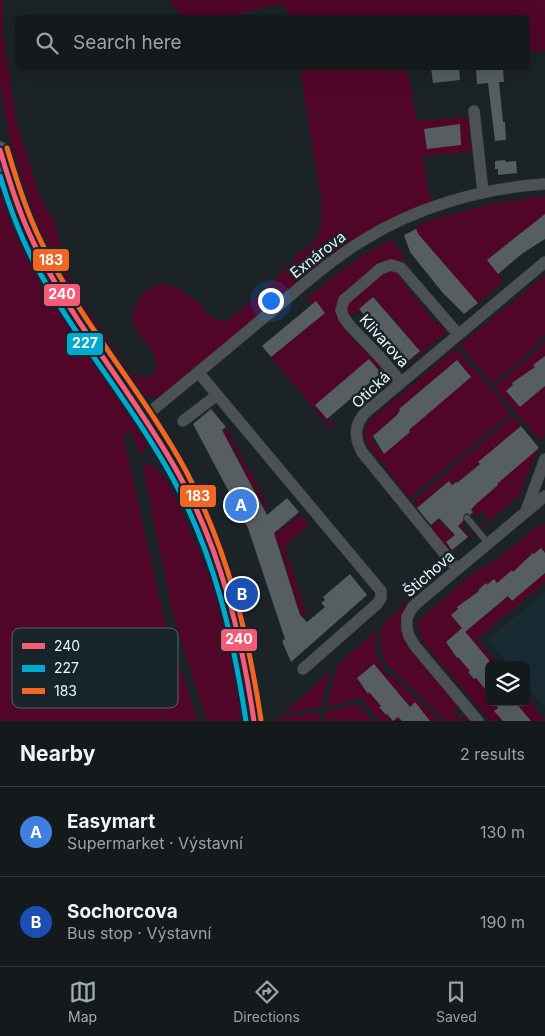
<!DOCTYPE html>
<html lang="en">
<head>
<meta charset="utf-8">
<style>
  :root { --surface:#141a1c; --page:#212729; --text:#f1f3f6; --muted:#9da1a3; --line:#33383b; --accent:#a4acaf }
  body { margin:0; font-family:Inter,sans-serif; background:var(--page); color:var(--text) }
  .controls { position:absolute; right:15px; bottom:15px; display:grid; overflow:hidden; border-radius:8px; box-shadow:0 5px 20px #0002 }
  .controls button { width:45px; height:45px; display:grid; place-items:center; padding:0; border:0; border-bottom:1px solid var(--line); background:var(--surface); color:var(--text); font:25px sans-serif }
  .you { position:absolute; left:270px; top:300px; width:18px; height:18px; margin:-12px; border:4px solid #fff; border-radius:50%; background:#1a73e8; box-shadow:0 0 0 8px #1a73e833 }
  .badge { display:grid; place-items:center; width:32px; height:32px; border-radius:50%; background:var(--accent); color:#fff; font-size:16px; font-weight:700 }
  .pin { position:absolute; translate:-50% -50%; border:2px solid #fff; box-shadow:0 1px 5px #0006 }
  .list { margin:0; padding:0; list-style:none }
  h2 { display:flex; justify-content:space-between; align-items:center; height:65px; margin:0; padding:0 20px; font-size:21px }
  h2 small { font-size:16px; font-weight:400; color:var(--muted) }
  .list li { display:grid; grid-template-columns:32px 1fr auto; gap:15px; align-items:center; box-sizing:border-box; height:90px; padding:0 20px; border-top:1px solid var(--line) }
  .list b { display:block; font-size:19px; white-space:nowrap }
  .list p { margin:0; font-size:16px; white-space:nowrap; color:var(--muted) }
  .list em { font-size:16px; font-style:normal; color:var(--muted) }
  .icon { flex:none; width:28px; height:28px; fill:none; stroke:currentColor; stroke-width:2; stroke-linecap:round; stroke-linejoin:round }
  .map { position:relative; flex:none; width:545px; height:721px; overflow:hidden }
  .search { position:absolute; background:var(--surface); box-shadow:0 5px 20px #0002; left:15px; right:15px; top:15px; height:55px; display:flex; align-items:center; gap:12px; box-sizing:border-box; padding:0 18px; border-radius:8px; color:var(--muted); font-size:19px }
  .sheet { height:245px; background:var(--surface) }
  nav { display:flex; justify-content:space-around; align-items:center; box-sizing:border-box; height:70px; border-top:1px solid var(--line); background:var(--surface); font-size:14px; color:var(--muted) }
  nav a { display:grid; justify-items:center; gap:2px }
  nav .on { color:var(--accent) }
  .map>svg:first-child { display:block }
  .built { fill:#182b33 }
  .green { fill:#510528; fill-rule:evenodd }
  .building { fill:#575e61 }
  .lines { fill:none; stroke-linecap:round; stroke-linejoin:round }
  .service-casing { stroke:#393e40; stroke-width:7 }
  .minor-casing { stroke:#393e40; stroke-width:12 }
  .secondary-casing { stroke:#393e40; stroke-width:18 }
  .service { stroke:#4c5254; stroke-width:5.5 }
  .minor { stroke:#4c5254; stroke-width:11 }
  .secondary { stroke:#5a5b5e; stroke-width:16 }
  .bus-1-casing { stroke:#17242a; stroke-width:9 }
  .bus-2-casing { stroke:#17242a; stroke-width:9 }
  .bus-3-casing { stroke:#17242a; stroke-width:9 }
  .bus-1 { stroke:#f75a77; stroke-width:5 }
  .bus-2 { stroke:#00a9ce; stroke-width:5 }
  .bus-3 { stroke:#f26522; stroke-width:5 }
  .labels { text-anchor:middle; stroke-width:5; stroke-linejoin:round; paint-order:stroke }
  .street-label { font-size:15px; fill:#edf6f9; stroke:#17242a }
  .key { fill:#17242a; stroke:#576368; stroke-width:1 }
  .key-label { font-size:14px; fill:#edf6f9 }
  .line-badge { stroke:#17242a; stroke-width:2 }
  .badge-label { font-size:14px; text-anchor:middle; font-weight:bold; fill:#fff }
</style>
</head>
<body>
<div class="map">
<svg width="545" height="721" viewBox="0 0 545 721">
  <rect width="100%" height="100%" fill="#1b2326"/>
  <!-- built -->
  <path class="built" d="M545 592V709L526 686V665H508L487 640Z"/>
  <!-- green -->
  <path class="green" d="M0 0H2L3 37 17 124 41 199 56 224 63 261 72 281 83 302 129 371 139 377H149L157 370C159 341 116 330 141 297 159 274 179 286 197 302 203 308 212 321 221 321 222 321 228 319 229 319L265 290 301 252 312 244 317 238 322 216V204L300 68H407L417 121 468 117 471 152 423 156 428 192 433 201C400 213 371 229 341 247L162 395C146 402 140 391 131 379L68 289 53 263 41 237 19 171 9 136 0 83Z
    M170 0H545V51L528 52V18L290 17 288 10 278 4 227 17H182Z
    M0 189 31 261 57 305 147 444 140 457 138 447 130 432 123 435 165 623 198 721H0Z
    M545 196V219L524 231 523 230 487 260 504 281 478 303 424 241 422 242 414 227 427 221 495 203Z
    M392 239 397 249 405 257 340 299C325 324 370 352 384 370L381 373 369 359 315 405 334 427 331 429 271 357 325 313 316 302 312 305 307 298 357 259Z
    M395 269 406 280 403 283 435 322 444 325 446 333 402 368H400L420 351 390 315H389L374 297 348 319 345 306 383 272Z
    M545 275V335L521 360 492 384 460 345Z
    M545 341V358L534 365 535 367 521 378 519 377 506 391 520 407 545 386V433L541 441 494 387 534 353Z
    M456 348 511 413 407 500 404 496 406 493 367 445C363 435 365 426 372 418ZM457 360 471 377 409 430 410 432 383 454 370 438 375 434 377 435 392 419 398 417 396 414 400 410 399 409Z
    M513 416 521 426 479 462 480 464 458 482 477 503 498 486 497 484 539 448 532 461 520 495 481 528 480 527 488 519 482 512 476 516 471 510 475 505 456 482 452 485 449 481 431 495 416 509 415 508 417 506 413 501Z
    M225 428 232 438 268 506 265 509 251 482 249 483 244 472 245 471 231 444 205 445Z
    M142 463 153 466 163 475 173 492 192 534 210 577 223 620 238 680H242L249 721H207L173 616Z
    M298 512 309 525 285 546 306 612 301 616 292 585H289L286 574 288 573 279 544 277 545 273 533 277 529 279 532 298 516 296 513Z
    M439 520 449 530 456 524 458 527 464 522 466 524 462 528 468 536 474 532 475 534 469 538 461 530 446 542 452 550 451 551 430 528Z
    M542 524H545V553L541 548 534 554 533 553 513 572 511 571 498 584 494 579 487 585 485 584 478 589 479 591 457 607 458 609 451 615 462 628 446 643 452 649 451 651 456 658 458 657 470 671 468 672 474 679 476 678 487 692 486 693 489 696V702H496L500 707 495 711 500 718V721H490L423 642 418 630V621L467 578 482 567 496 560 534 529Z
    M545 573V582L477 639 498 665H493L465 632 508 596 512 601Z
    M407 602 409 604 404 637 408 647 458 707 453 711 460 720 466 716 470 721H446L389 667C378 653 380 641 382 625Z
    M377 629 375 650 385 673 388 676H392L440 721H430L415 703 410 707 374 664 357 678 367 693 369 692 381 706 379 708 385 715 398 717 402 721H379L359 696 354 700 327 707 337 666Z
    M330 671 321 707 284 713 329 672Z
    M526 698 545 720V721H531L515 702H526Z
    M357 704 373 721H323L327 711Z
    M320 712 318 721H274L280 717Z"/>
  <!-- building -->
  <path class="building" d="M431 68H459L460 80 433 83Z
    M476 68H503L504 82H499L503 122H505L506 140 495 141 488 83 477 84Z
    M460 124 461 145 427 149 424 129Z
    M505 160 506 162 516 161 517 173 498 175V169H495V161Z
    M545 214V239L523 253 498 274 487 260Z
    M416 229 419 235 478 303 464 314 442 292 410 252 404 235Z
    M373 297 420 351 406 363 359 309Z
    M316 301 325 313 271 357 262 346Z
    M545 356V386L520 407 506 391 513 385 512 383 535 367 533 365Z
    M369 359 381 373 327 419 315 405Z
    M457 360 471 377 409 430 410 432 384 454 373 436 397 415 400 410 399 409Z
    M211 409 226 427 222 430 267 515 287 498 299 512 274 533 300 615 307 622 325 607 321 603 325 600 323 597 350 574 367 595 291 662 282 641 285 639 248 528 193 424Z
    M521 426 539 448 497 484 498 485 475 505 471 510 473 512 470 515 467 513 464 515 463 521 458 526 468 537 452 550 446 542 455 535 439 518 431 525 417 508 449 481 452 485 456 482 457 483 480 464 478 462Z
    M541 548 545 553V573L512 601 508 596 465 632 451 615 458 609 457 607 479 591 478 590 486 583 487 585 494 579 497 583 512 570 513 572 533 553 534 554Z
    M462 628 489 660V694L476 678 474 679 468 672 470 671 458 657 457 658 446 642Z
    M374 664 410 707 415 702 430 721H402L398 717 393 721 387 714 386 715 379 707 381 706 369 692 368 694 357 678Z
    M494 702H515L531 721H503L494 711 498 708Z"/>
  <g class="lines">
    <defs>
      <path id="service" d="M467 518 488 543"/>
      <path id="minor" d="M474 111 483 192
        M198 372 381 591V598L377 604 303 669
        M401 382 379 356 351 327 344 318 341 310 344 300 380 269 391 265 401 268 458 334
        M144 417C183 385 222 353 261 320 294 293 326 263 362 241 416 207 482 188 545 184
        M183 421 217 395
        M526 511 545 459
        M457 569 362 452C354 438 354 424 366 412L545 262
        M478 721 415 646 409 636 407 629V617L412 608 417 603 545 496"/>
      <path id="secondary" d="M0 150C12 192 27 235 49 273 89 342 139 404 178 473 221 549 242 635 254 721"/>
    </defs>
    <!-- service casing -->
    <use href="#service" class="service-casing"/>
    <!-- minor casing -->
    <use href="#minor" class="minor-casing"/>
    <!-- secondary casing -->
    <use href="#secondary" class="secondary-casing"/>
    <!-- service -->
    <use href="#service" class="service"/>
    <!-- minor -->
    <use href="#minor" class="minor"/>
    <!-- secondary -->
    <use href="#secondary" class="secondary"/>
    <defs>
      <path id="bus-1" d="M0 150C11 187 23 225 42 259 81 334 137 399 178 473 221 550 241 635 254 721"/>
      <path id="bus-2" d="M0 176C9 206 20 236 35 264 75 338 131 403 172 477 214 553 233 636 246 721"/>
      <path id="bus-3" d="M7 148C18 185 30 223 49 257 89 332 146 397 186 471 227 549 248 633 261 720"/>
    </defs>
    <!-- bus-1 casing -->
    <use href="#bus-1" class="bus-1-casing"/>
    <!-- bus-2 casing -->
    <use href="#bus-2" class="bus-2-casing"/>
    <!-- bus-3 casing -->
    <use href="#bus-3" class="bus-3-casing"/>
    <!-- bus-1 -->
    <use href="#bus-1" class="bus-1"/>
    <!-- bus-2 -->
    <use href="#bus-2" class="bus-2"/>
    <!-- bus-3 -->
    <use href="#bus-3" class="bus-3"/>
  </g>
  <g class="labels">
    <!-- street labels -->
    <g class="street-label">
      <text transform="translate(318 255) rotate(-38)" y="5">Exnárova</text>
      <text transform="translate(384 341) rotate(48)" y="5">Klivarova</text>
      <text transform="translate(371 390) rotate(-43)" y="5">Otická</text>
      <text transform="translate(429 574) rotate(-41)" y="5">Štichova</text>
    </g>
  </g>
  <!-- legend -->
  <rect x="12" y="628" width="166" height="80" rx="8" class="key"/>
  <rect x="22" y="643" width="23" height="6" fill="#f75a77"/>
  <rect x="22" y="665" width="23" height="7" fill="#00a9ce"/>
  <rect x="22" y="688" width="23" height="6" fill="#f26522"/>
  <g class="key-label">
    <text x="54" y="651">240</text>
    <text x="54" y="673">227</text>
    <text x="54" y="696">183</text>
  </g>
  <g class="line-badge">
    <rect x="32" y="248" width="38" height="24" rx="5" fill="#f26522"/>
    <rect x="43" y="283" width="38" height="24" rx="5" fill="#f75a77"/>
    <rect x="66" y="332" width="38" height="24" rx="5" fill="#00a9ce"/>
    <rect x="179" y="484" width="38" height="24" rx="5" fill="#f26522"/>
    <rect x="220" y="628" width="38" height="24" rx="5" fill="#f75a77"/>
  </g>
  <g class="badge-label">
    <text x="51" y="265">183</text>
    <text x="62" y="299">240</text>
    <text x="85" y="348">227</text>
    <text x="198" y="501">183</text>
    <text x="239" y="644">240</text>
  </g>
</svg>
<div class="controls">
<button><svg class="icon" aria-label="layers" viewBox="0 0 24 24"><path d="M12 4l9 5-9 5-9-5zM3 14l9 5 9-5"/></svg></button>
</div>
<div class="you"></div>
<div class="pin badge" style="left:241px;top:505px;background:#3f7fe0">A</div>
<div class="pin badge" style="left:242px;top:594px;background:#1a4fb4">B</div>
<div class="search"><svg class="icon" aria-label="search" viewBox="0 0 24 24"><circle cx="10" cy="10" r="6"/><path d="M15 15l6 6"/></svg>Search here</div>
</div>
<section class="sheet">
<h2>Nearby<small>2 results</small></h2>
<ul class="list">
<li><span class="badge" style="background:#3f7fe0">A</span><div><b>Easymart</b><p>Supermarket · Výstavní</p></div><em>130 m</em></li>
<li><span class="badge" style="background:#1a4fb4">B</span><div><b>Sochorcova</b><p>Bus stop · Výstavní</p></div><em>190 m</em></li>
</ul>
</section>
<nav>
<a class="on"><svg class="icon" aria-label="map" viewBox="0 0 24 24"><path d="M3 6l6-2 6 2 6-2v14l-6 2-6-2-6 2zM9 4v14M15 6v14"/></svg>Map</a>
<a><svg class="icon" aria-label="directions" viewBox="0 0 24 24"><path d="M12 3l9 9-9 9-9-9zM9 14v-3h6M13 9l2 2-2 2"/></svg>Directions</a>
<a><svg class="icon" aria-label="saved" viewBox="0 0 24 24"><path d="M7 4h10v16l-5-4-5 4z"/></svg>Saved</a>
</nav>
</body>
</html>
